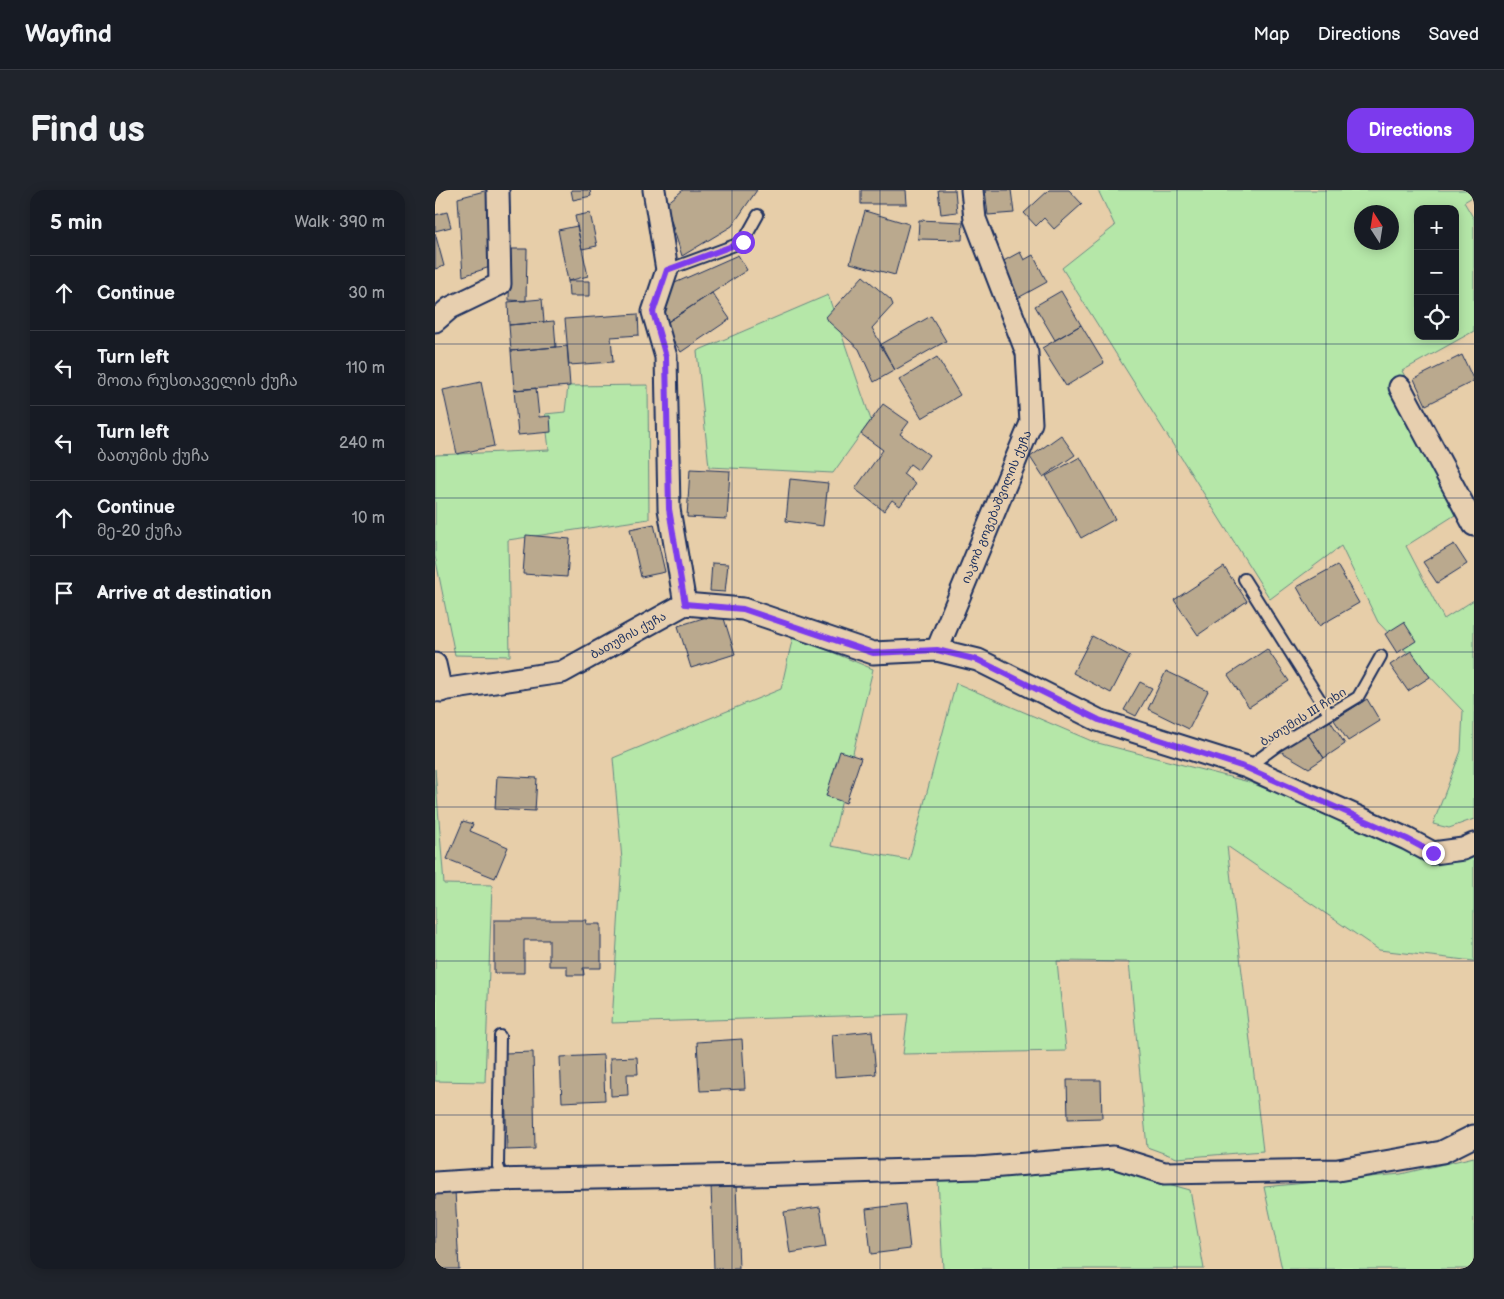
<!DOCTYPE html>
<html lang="en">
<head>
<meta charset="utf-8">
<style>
  :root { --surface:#171b24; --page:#20242c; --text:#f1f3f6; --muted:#9ea1a6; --line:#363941; --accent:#7c3aed }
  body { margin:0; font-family:"Balsamiq Sans","Noto Sans Georgian",sans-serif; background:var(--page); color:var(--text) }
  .controls { position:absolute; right:15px; top:15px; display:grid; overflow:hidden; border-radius:10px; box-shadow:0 2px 12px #0003 }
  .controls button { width:45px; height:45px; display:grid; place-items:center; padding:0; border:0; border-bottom:1px solid var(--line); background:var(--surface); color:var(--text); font:25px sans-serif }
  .compass { position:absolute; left:919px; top:15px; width:45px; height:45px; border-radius:50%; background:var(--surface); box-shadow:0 2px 12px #0003; rotate:348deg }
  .stop { position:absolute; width:15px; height:15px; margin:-11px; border:4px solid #7c3aed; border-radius:50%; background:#fff }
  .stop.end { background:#7c3aed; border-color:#fff; box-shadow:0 1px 5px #0008 }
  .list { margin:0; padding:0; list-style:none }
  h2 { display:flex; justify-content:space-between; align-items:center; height:65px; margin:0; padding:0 20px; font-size:21px }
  h2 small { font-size:16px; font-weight:400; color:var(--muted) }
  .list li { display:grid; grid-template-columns:32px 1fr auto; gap:15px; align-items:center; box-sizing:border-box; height:75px; padding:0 20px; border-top:1px solid var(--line) }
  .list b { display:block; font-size:19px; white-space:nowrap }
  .list p { margin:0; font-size:16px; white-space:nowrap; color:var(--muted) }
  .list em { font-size:16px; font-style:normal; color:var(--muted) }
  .icon { flex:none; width:28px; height:28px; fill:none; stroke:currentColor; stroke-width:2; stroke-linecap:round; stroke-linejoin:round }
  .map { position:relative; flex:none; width:1039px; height:1079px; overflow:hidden; border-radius:15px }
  header { display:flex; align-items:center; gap:30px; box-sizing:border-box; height:70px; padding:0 25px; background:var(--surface); border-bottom:1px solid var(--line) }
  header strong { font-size:24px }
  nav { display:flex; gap:28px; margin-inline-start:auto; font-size:18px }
  .intro { display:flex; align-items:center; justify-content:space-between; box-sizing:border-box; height:120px; padding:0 30px }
  h1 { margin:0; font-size:35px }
  .button { padding:12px 22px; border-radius:15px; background:var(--accent); color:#fff; font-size:18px; font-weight:700 }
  main { display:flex; gap:30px; padding:0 30px }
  aside { flex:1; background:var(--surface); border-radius:15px; box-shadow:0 2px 12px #0003 }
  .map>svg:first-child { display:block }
  .green { fill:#b5e7a8; stroke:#688b83; fill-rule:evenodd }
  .building { fill:#baa98e; stroke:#1b2f5e }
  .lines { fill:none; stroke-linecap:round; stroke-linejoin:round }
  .service-casing { stroke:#1b2f5e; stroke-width:14 }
  .minor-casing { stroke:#1b2f5e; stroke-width:25 }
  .service { stroke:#e7cfaf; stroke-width:10 }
  .minor { stroke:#e7cfaf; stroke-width:21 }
  .route { stroke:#7c3aed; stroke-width:6 }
  .grid { fill:none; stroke:#1b2f5e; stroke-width:1; stroke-opacity:0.55 }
  .labels { text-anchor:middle; stroke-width:4; stroke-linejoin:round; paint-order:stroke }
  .street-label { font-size:12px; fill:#1b2f5e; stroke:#e7cfaf }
</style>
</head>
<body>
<header>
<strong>Wayfind</strong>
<nav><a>Map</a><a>Directions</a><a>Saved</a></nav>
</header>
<div class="intro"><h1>Find us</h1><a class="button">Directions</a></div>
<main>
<aside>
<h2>5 min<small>Walk · 390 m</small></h2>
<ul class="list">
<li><svg class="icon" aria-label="ahead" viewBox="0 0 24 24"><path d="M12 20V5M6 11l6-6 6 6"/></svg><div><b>Continue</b></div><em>30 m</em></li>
<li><svg class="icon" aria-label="left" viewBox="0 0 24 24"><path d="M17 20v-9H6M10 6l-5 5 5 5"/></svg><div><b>Turn left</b><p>შოთა რუსთაველის ქუჩა</p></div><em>110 m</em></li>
<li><svg class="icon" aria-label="left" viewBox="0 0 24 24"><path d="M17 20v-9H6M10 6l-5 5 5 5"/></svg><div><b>Turn left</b><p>ბათუმის ქუჩა</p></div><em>240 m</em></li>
<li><svg class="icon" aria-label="ahead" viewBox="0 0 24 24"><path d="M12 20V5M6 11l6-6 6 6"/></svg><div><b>Continue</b><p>მე-20 ქუჩა</p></div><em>10 m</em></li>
<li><svg class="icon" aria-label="arrive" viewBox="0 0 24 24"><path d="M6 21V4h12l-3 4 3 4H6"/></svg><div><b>Arrive at destination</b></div></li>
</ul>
</aside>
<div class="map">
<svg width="1039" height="1079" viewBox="0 0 1039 1079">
  <rect width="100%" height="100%" fill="#e7cea9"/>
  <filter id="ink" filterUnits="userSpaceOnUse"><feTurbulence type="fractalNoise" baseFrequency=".02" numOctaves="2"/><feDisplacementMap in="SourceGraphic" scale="10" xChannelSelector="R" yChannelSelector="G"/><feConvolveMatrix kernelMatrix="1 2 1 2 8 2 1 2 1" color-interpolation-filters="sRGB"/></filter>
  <g filter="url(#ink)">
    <!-- green -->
    <path class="green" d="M663 0H1039V6L1029 12 1039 29V141L967 181 1039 310V313L971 356 1009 429 1039 410V629L1014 638 998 634 1026 561 1028 521 943 432 906 356 835 409 627 78 680 36ZM983 19H1020V146H983ZM926 22H956V52H926Z
      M393 105 436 230 398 283 274 277 262 161Z
      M213 195 214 329 73 350 75 466 20 465 0 366V265L114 260 110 224 130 222 133 196Z
      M358 446 438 479 396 656 474 670 521 493 659 552 814 592 957 649 1039 660V771L944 760 792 656 828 961 742 968 712 957 694 772 622 771 631 861 468 864 473 824 177 833 187 670 178 568 346 499Z
      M0 579 9 694 57 695 50 892 0 891Z
      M1039 967V1079H847L829 997 966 984Z
      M673 977 755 1000 769 1079H508L503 989Z"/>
    <!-- building -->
    <path class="building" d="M53 0 58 76 28 86 23 8Z
      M136 0H155L156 6 138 10Z
      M248 0H322L297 36 247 66 231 14Z
      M426 0H471L472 14H426Z
      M503 0H520L522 22 506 24Z
      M550 0H576L579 23 553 25Z
      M614 0H634L647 14 619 39 609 28 601 36 589 23Z
      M430 21 474 34 460 85 415 73Z
      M12 22 16 37 0 41V25Z
      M155 23 162 56 147 59 140 26Z
      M484 30 528 32 527 50 483 49Z
      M142 36 153 86 133 91 123 40Z
      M0 43 9 76 0 79Z
      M75 59H92L91 111 74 110Z
      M585 62 589 70 598 65 612 92 581 109 563 74Z
      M303 65 312 80 228 135 233 96Z
      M428 86 456 110 458 115 437 138 460 180 439 192 424 159 394 132 391 127Z
      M133 91H155V106H134Z
      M626 101 646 135 620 150 600 116Z
      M277 103 295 129 246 162 228 135Z
      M107 109 109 132 74 135 73 112Z
      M203 124 204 145 176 147 178 172 134 175 130 129Z
      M496 126 511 151 460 180 445 155Z
      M119 131 121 157 76 161 74 135Z
      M646 135 669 173 631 196 607 158Z
      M132 156 135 196 79 200 76 161Z
      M1027 165 1039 191 991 215 979 189Z
      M502 167 525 205 487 228 464 190Z
      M46 192 59 256 22 264 8 200Z
      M101 198 104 227 115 226 116 242 83 245 79 200Z
      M448 214 474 232 465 244 494 265 483 280 475 274 468 284 481 294 465 316 457 310 449 321 420 299 448 260 426 244Z
      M626 245 640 265 608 287 595 267Z
      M645 267 680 329 646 348 611 286Z
      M255 279 295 281 292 329 252 327Z
      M355 289 393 293 388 336 351 331Z
      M219 334 230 382 206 387 195 339Z
      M91 345 135 349 132 387 88 384Z
      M1019 354 1032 374 1002 393 988 372Z
      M277 373 293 374 290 402 275 401Z
      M902 375 924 413 884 436 862 397Z
      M789 377 812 411 763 445 739 410Z
      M287 422 300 464 256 478 243 436Z
      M969 432 981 451 962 463 950 444Z
      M657 446 695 466 676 503 638 483Z
      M832 459 854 491 814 517 793 485Z
      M976 461 995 487 973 501 955 475Z
      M731 481 773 501 754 539 713 519Z
      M705 492 717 498 701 526 689 520Z
      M932 509 945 531 913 551 899 530Z
      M894 529 910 554 889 568 872 543Z
      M872 543 889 568 874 578 845 561Z
      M405 561 426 568 411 613 391 606Z
      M62 586 102 588 100 621 60 619Z
      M28 631 38 634 35 641 73 657 60 688 12 669Z
      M59 730H152L151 734H166V778H148L149 785H132V776H114V750H89V783H59Z
      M437 841 441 884 400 887 397 845Z
      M307 849 310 899 265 901 262 852Z
      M98 862 100 959 72 960 69 863Z
      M168 865 170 910 127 912 125 867Z
      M202 867 203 884H192L193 905 176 906 175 868Z
      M632 890H666L667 928 633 929Z
      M301 994 304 1079H279L276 995Z
      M20 1000 24 1079H0V1001Z
      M470 1014 475 1059 436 1064 431 1019Z
      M385 1017 391 1057 355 1063 349 1022Z"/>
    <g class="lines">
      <defs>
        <path id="service" d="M232 80 308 52 323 25
          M809 389 894 524
          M813 577 843 555 923 507 946 466
          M65 846 63 976 68 989"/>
        <g id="minor">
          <path d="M219 0 232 80 218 122 231 167 234 319 250 414"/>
          <path d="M0 131 15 118 65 94 63 0"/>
          <path d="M965 197 1039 335"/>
          <path id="s1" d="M502 460 596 233 592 163 540 29 537 0"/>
          <path d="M0 474 6 501"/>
          <path id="s2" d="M0 501 127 482 250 414 308 419 438 463 502 460 543 470 663 530 812 577 972 649 998 663 1028 659 1039 654"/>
          <path d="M0 993 47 990 317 985 543 978 678 967 729 983 903 980 1007 962 1039 946"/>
        </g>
      </defs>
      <!-- service casing -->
      <use href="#service" class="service-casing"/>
      <!-- minor casing -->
      <use href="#minor" class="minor-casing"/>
      <!-- service -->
      <use href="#service" class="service"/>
      <!-- minor -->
      <use href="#minor" class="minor"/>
    </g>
  </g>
  <g class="lines" filter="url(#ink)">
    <!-- route -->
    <path class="route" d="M308 52 232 80 218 122 231 167 234 319 250 414 308 419 438 463 502 460 543 470 664 530 812 578 972 649 998 663"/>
  </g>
  <!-- grid -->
  <path class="grid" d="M148 0V1079M297 0V1079M445 0V1079M594 0V1079M742 0V1079M891 0V1079M0 154H1039M0 308H1039M0 462H1039M0 617H1039M0 771H1039M0 925H1039"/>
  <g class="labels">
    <!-- street labels -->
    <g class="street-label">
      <text dy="4" stroke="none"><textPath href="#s1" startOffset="155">იაკობ გოგებაშვილის ქუჩა</textPath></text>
      <text dy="4" stroke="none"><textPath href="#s2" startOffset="204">ბათუმის ქუჩა</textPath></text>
      <text transform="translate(868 527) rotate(-32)" y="4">ბათუმის III ჩიხი</text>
    </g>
  </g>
</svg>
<div class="controls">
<button>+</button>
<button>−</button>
<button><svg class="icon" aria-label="locate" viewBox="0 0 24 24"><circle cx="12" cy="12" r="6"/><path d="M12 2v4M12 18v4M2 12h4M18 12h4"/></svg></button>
</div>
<svg class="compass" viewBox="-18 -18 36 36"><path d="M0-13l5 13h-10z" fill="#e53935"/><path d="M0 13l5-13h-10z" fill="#9ea1a6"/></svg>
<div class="stop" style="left:308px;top:52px"></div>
<div class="stop end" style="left:998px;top:663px"></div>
</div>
</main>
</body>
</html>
